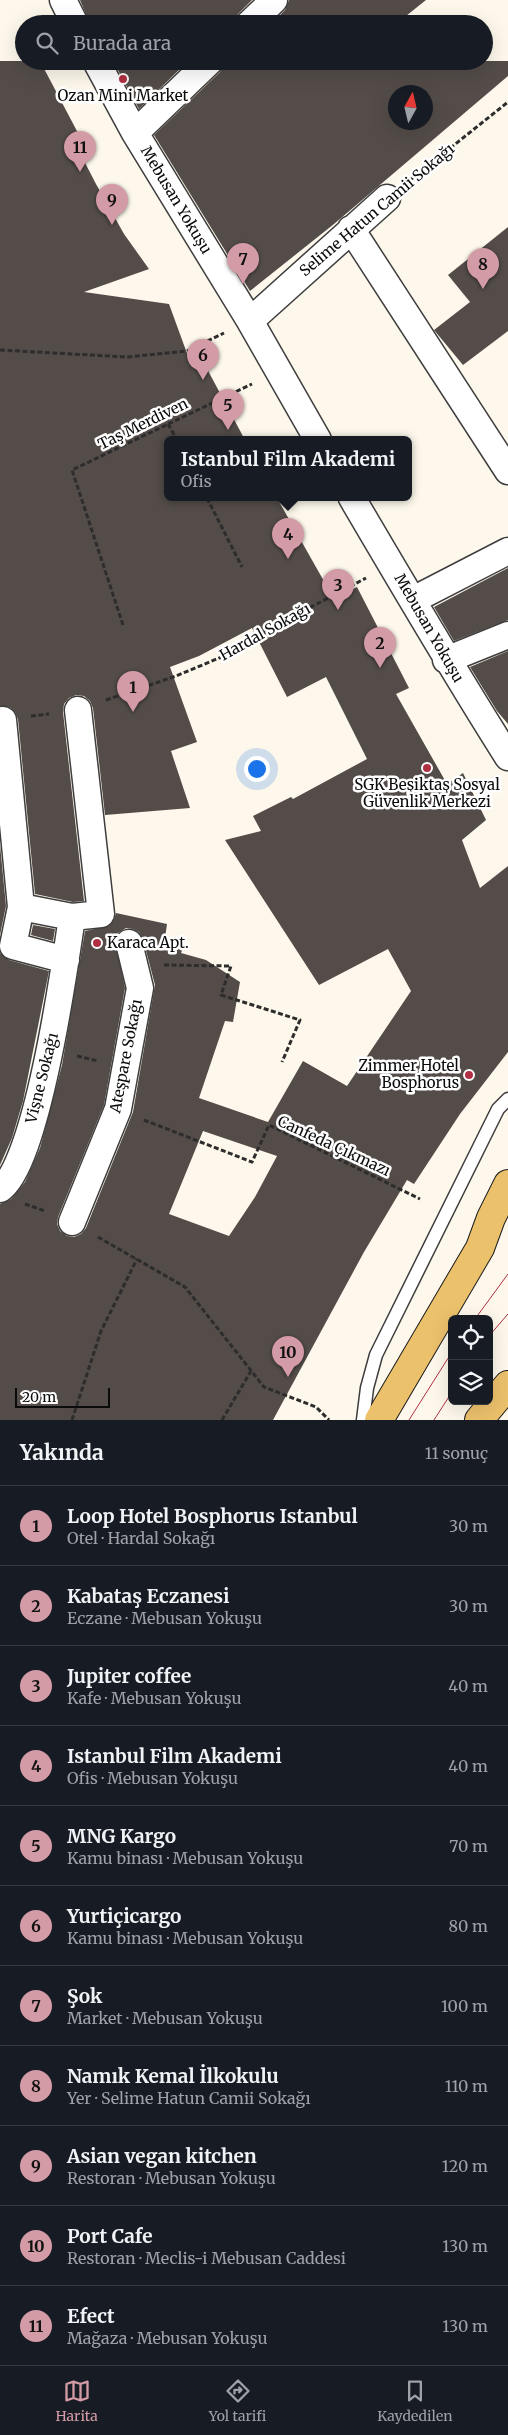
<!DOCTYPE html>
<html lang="tr">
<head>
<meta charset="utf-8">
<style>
  :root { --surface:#171b24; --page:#20242c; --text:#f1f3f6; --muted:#9ea1a6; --line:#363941; --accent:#d39ba5 }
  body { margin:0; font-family:Merriweather,serif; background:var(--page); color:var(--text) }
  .controls { position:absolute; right:15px; bottom:15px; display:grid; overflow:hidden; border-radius:8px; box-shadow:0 5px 20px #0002 }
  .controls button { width:45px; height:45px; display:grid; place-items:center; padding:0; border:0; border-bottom:1px solid var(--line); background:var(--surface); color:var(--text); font:25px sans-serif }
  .compass { position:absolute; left:388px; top:85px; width:45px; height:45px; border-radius:50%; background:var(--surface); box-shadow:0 5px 20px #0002; rotate:8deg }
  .scale { position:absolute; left:15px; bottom:12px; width:95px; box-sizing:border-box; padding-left:5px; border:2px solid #0b0b0b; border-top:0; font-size:14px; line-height:18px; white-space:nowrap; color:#0b0b0b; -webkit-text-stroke:4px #fff; paint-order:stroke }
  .you { position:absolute; left:256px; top:768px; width:18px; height:18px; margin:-12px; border:4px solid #fff; border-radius:50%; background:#1a73e8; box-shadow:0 0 0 8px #1a73e833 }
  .badge { display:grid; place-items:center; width:32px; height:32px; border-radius:50%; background:var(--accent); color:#111; font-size:16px; font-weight:700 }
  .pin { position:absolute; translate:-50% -41px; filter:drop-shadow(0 1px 2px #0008) }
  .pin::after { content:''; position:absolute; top:26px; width:18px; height:15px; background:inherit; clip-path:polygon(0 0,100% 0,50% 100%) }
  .popup { position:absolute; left:164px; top:436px; width:248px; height:65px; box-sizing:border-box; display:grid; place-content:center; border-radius:8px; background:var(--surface); filter:drop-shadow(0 1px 4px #0005); font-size:16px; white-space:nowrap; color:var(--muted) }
  .popup b { font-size:19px; color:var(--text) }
  .popup::after { content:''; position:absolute; left:50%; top:100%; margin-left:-10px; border:10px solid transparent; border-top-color:var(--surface) }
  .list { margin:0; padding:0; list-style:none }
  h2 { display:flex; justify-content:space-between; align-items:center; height:65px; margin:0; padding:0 20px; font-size:21px }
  h2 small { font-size:16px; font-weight:400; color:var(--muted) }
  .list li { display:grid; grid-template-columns:32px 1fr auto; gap:15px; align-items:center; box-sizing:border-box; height:80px; padding:0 20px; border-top:1px solid var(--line) }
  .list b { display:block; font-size:19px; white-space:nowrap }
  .list p { margin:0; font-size:16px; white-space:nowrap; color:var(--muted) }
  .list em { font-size:16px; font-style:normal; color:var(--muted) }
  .icon { flex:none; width:28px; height:28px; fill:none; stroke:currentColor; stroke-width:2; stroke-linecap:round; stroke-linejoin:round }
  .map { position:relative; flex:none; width:508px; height:1420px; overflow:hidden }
  .search { position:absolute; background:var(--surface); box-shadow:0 5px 20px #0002; left:15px; right:15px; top:15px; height:55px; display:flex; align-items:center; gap:12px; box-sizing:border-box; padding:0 18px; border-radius:28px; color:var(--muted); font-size:19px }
  .sheet { height:945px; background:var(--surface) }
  nav { display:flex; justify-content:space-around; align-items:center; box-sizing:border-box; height:70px; border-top:1px solid var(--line); background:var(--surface); font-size:14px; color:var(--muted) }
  nav a { display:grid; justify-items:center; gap:2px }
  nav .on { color:var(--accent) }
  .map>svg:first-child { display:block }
  .building { fill:#534c49; fill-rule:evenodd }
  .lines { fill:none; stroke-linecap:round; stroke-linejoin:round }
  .lane-casing { stroke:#3e3e3e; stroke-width:15 }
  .street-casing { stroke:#3e3e3e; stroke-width:29 }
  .primary-casing { stroke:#1c1c1c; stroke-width:30 }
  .path { stroke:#2d2d2d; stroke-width:3; stroke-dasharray:5 2.5; stroke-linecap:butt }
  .lane { stroke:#fff; stroke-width:12 }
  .street { stroke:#fff; stroke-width:26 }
  .primary { stroke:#ecc16c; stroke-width:28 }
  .tram { stroke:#ae3042; stroke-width:1 }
  .poi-dot { fill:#ae3042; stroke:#fff; stroke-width:2 }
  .labels { text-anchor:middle; stroke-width:5; stroke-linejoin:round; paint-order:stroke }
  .poi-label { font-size:15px; fill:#0b0b0b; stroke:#fff }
  .street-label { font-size:15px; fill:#0b0b0b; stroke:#fff }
</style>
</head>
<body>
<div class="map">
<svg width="508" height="1420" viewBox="0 0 508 1420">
  <rect width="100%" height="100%" fill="#fdf8eb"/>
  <!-- building -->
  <path class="building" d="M80 0H252L238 14 234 24H90Z
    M289 0H426L396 24H271L285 10Z
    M0 61H40L78 133 81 155 96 184 124 234 149 269 84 292 169 304 192 367 205 365 245 440H168V498H277L334 599 357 587 409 688 396 694 447 784 463 773 486 820 462 840 480 888 508 866V1052L460 1114 414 1184 407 1180 364 1252 273 1420H0V1204L11 1199 25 1182 40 1148 62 1065 85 931 109 926 114 920 116 913 167 924 165 938 184 946 181 953 206 960 240 982 233 1022 225 1021 199 1098 268 1122 303 1061 347 1086 411 991 388 949 319 985 225 840 261 831 253 816 291 797 293 799 367 759 326 677 287 697 252 628 199 656 170 667 197 742 171 751 190 808 105 815 93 708 90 701 84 696 76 695 69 698 64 704 63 712 84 901 73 902 35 894 18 719 15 712 10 707 0 706ZM126 928 133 929 139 932 143 939 155 985 133 1112 86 1228 81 1234 74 1237 67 1236 60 1231 57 1224 58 1217 104 1105 125 988 115 939 118 933ZM203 1131 277 1156 255 1197 229 1236 169 1214Z
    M113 61H188L139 109Z
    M225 61H508V76L334 224 250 291 154 135 220 72ZM396 92H426V122H396Z
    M508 227V331L463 365 434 330 470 302 448 275Z
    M508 568V620L454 641 434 607Z
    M508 651V724L497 711 470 667Z
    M0 845 6 906 0 935Z
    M33 925 55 929 53 941 31 935Z
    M0 953 9 960 49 971 23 1101 12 1138 0 1165Z"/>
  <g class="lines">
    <defs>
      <path id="lane" d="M363 1420 367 1388 376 1355 498 1109 508 1099"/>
      <path id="street" d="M63 0 75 24
        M249 24 274 0
        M96 61 135 133 250 321 318 440
        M135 133 210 61
        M351 229 508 471
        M250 321 387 198
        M352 498C403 585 454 672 508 757
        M413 600 508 551
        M446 660 508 635
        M3 720 21 907 13 946 66 960
        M21 907 72 917 101 914 78 710
        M0 1189C37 1165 65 965 72 917
        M72 1222 118 1109 140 988 129 943"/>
      <path id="primary" d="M379 1420 480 1248 491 1218 508 1184
        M479 1420 508 1385"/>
    </defs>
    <!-- lane casing -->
    <use href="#lane" class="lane-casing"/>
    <!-- street casing -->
    <use href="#street" class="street-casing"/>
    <!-- primary casing -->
    <use href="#primary" class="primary-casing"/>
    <!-- path -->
    <path class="path" d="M409 181 508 102
      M0 350 127 357 187 351 224 333
      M168 424 177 440
      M207 498 242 567
      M123 625 72 470 252 384
      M106 700 176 676 243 648 275 626 366 578
      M31 716 49 714
      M164 965 231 966 221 995 300 1020 282 1062
      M77 1056 98 1061
      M144 1120 252 1162 269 1125 420 1199
      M25 1204 45 1211
      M98 1237 185 1287 264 1387 316 1407 329 1420
      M72 1420 101 1331 137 1259
      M222 1420 251 1371"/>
    <!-- lane -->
    <use href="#lane" class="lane"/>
    <!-- street -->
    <use href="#street" class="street"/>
    <!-- primary -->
    <use href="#primary" class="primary"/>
    <!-- tram -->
    <path class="tram" d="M475 1319 508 1274
      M489 1336 508 1314
      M409 1420 452 1352
      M434 1420 452 1392"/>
  </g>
  <!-- markers -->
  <g class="poi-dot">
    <circle cx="123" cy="79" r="5"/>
    <circle cx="427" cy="768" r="5"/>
    <circle cx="97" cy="943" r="5"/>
    <circle cx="469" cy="1075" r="5"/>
  </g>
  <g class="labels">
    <!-- poi labels -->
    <g class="poi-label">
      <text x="123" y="101">Ozan Mini Market</text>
      <text x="427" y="790">SGK Beşiktaş Sosyal<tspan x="427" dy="17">Güvenlik Merkezi</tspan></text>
      <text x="107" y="948" text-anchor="start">Karaca Apt.</text>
      <text x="459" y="1071" text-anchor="end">Zimmer Hotel<tspan x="459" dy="17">Bosphorus</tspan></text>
    </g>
    <!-- street labels -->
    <g class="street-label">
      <text transform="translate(176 200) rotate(59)" y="5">Mebusan Yokuşu</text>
      <text transform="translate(377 210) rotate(-40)" y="5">Selime Hatun Camii Sokağı</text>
      <text transform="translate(143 424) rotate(-26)" y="5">Taş Merdiven</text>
      <text transform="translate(429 628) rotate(60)" y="5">Mebusan Yokuşu</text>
      <text transform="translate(265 632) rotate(-29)" y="5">Hardal Sokağı</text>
      <text transform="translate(126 1056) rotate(-79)" y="5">Ateşpare Sokağı</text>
      <text transform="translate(42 1078) rotate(-76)" y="5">Vişne Sokağı</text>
      <text transform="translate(334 1146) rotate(25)" y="5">Canfeda Çıkmazı</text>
    </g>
  </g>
</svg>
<div class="controls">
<button><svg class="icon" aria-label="locate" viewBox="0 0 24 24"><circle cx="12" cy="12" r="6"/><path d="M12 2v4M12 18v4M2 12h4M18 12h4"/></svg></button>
<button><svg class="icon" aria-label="layers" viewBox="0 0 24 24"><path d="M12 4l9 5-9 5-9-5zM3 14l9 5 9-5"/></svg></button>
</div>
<svg class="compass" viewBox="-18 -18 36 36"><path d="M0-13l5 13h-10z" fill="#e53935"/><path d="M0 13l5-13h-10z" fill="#9ea1a6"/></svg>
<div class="scale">20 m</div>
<div class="you"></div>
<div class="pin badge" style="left:133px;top:712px">1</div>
<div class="pin badge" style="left:380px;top:668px">2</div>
<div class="pin badge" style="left:338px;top:610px">3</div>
<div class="pin badge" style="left:288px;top:559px">4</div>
<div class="popup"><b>Istanbul Film Akademi</b>Ofis</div>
<div class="pin badge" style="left:228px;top:430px">5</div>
<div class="pin badge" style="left:203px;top:380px">6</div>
<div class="pin badge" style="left:243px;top:284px">7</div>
<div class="pin badge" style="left:483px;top:289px">8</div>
<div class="pin badge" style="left:112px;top:225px">9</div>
<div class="pin badge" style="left:288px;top:1377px">10</div>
<div class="pin badge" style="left:80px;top:172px">11</div>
<div class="search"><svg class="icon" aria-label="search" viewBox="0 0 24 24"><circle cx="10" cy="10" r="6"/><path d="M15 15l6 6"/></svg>Burada ara</div>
</div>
<section class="sheet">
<h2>Yakında<small>11 sonuç</small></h2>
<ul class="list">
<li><span class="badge">1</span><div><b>Loop Hotel Bosphorus Istanbul</b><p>Otel · Hardal Sokağı</p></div><em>30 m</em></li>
<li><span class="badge">2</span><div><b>Kabataş Eczanesi</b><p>Eczane · Mebusan Yokuşu</p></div><em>30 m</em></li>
<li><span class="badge">3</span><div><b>Jupiter coffee</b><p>Kafe · Mebusan Yokuşu</p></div><em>40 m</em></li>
<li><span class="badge">4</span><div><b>Istanbul Film Akademi</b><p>Ofis · Mebusan Yokuşu</p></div><em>40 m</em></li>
<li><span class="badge">5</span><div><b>MNG Kargo</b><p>Kamu binası · Mebusan Yokuşu</p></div><em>70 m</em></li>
<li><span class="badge">6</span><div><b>Yurtiçicargo</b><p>Kamu binası · Mebusan Yokuşu</p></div><em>80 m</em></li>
<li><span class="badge">7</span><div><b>Şok</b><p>Market · Mebusan Yokuşu</p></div><em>100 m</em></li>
<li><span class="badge">8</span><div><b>Namık Kemal İlkokulu</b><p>Yer · Selime Hatun Camii Sokağı</p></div><em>110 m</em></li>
<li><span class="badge">9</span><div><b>Asian vegan kitchen</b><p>Restoran · Mebusan Yokuşu</p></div><em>120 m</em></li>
<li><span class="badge">10</span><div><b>Port Cafe</b><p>Restoran · Meclis-i Mebusan Caddesi</p></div><em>130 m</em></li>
<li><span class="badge">11</span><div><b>Efect</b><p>Mağaza · Mebusan Yokuşu</p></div><em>130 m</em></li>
</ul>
</section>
<nav>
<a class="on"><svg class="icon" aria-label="map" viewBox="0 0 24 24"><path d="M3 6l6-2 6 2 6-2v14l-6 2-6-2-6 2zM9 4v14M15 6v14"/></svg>Harita</a>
<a><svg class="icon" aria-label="directions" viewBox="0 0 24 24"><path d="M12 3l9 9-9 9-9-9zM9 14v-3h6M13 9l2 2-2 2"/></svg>Yol tarifi</a>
<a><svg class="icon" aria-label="saved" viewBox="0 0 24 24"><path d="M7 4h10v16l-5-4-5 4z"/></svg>Kaydedilen</a>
</nav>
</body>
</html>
